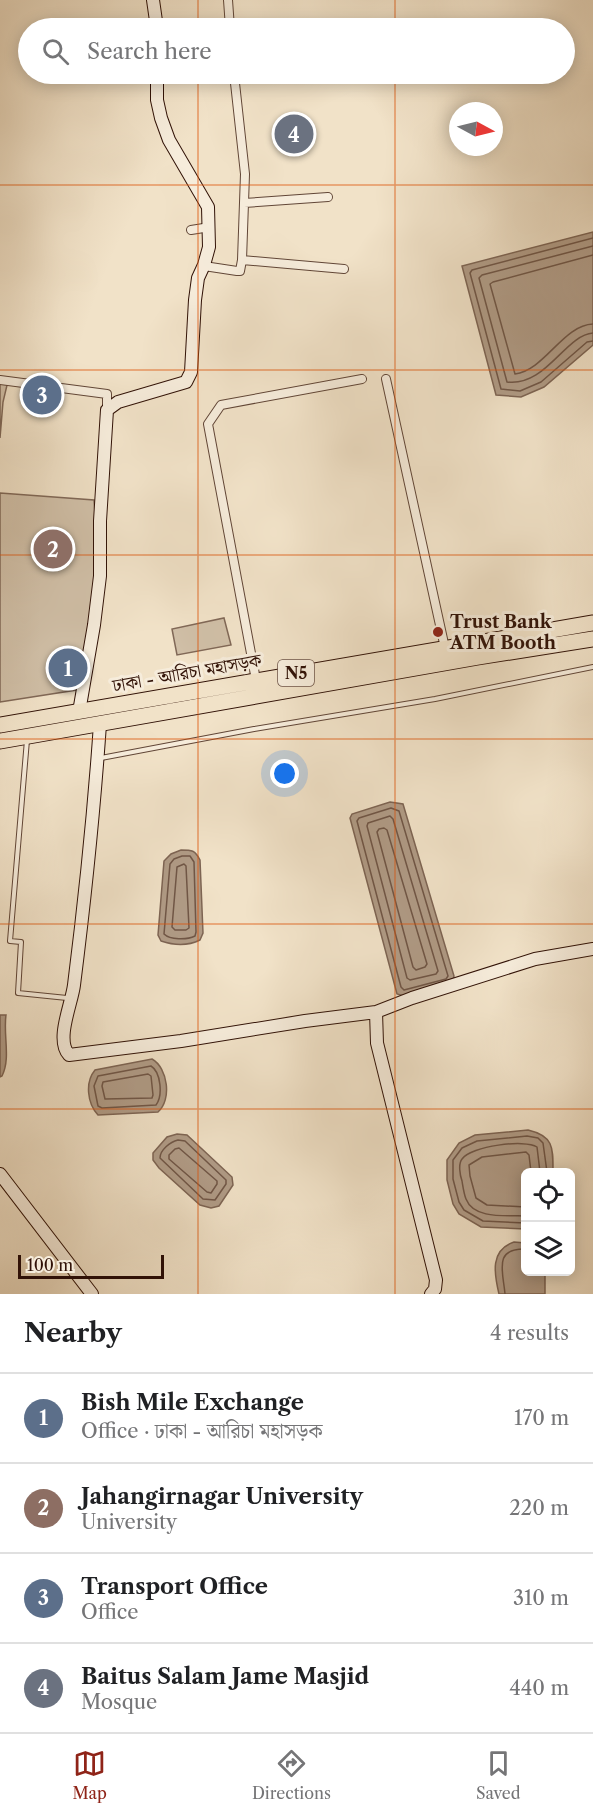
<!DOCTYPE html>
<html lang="en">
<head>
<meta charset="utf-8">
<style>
  :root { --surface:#fff; --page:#f2f2f2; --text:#202124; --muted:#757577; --line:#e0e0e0; --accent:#8f2418 }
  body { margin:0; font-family:"Libre Caslon Text","Noto Serif Bengali",serif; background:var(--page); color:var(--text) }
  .controls { position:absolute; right:18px; bottom:18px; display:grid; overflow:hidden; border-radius:9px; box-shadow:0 3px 15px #0003 }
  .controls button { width:54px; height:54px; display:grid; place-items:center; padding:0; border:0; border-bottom:2px solid var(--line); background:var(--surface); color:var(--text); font:30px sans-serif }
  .compass { position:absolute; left:449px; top:102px; width:54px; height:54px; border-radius:50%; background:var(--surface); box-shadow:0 3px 15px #0003; rotate:97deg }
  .scale { position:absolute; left:18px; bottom:15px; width:146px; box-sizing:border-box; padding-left:6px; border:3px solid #311207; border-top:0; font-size:16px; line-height:21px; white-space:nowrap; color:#311207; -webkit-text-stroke:4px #f6ecdb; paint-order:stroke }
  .you { position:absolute; left:285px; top:774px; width:21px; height:21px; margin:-15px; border:4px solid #fff; border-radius:50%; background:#1a73e8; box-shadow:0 0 0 9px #1a73e833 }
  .badge { display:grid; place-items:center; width:39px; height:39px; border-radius:50%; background:var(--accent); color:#fff; font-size:20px; font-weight:700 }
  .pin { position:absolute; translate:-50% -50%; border:3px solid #fff; box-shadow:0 2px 6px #0006 }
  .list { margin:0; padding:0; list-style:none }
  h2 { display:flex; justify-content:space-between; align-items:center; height:78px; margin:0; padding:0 24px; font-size:26px }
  h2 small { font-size:20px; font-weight:400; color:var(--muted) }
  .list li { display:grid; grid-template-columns:39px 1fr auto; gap:18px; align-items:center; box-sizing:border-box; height:90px; padding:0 24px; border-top:2px solid var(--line) }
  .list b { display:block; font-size:22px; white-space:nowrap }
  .list p { margin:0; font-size:20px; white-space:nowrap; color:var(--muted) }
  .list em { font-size:20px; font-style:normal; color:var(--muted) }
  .icon { flex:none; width:33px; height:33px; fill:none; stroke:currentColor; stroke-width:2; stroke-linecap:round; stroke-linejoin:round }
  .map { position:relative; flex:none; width:593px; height:1294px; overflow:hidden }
  .search { position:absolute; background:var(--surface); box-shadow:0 3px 15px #0003; left:18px; right:18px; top:18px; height:66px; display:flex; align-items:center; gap:15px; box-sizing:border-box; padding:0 21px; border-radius:33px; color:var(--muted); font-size:22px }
  .sheet { height:438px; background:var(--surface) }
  nav { display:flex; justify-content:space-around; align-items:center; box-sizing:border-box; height:84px; border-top:2px solid var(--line); background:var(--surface); font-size:16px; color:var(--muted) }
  nav a { display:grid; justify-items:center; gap:3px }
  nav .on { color:var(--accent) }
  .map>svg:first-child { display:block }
  .green { fill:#d0bfa7; stroke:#806857; stroke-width:1.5 }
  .water { fill:#b09b86; stroke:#7d6453; stroke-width:1.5 }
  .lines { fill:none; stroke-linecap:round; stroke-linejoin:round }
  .shore { stroke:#705646; stroke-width:1.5 }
  .lane-casing { stroke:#614637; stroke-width:6 }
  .street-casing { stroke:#614637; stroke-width:10 }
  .secondary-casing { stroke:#311207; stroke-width:14 }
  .highway-casing { stroke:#311207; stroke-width:17 }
  .lane { stroke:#f6ecdb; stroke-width:4 }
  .street { stroke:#f6ecdb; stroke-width:8 }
  .secondary { stroke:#f6ecdb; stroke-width:12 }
  .highway { stroke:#f1e2c8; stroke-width:15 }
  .grid { fill:none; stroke:#df550c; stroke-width:1.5; stroke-opacity:0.55 }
  .poi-dot { fill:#8f2418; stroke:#f6ecdb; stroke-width:2 }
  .labels { text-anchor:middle; stroke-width:6; stroke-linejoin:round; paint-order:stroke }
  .shield { fill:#f6ecdb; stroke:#6c5347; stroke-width:1.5 }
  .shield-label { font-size:16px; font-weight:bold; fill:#311207 }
  .poi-label { font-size:18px; font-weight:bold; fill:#311207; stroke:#f6ecdb; text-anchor:start }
  .street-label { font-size:18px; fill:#311207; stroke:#f6ecdb }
</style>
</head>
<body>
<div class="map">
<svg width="593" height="1294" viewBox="0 0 593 1294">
  <rect width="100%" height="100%" fill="#f1e2c8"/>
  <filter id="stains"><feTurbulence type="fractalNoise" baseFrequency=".00333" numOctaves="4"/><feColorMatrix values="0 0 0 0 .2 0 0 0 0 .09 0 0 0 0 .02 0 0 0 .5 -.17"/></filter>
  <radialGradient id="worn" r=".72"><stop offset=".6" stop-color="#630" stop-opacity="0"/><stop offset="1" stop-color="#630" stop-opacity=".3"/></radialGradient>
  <!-- green -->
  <path class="green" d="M0 380 8 381 3 402 0 438Z
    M0 493 94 500 100 576 83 689 0 702Z
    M224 618 231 645 177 655 172 629Z"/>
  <!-- water -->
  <path class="water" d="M593 232V345L544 387 521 397 496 395 462 266Z
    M390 802 403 804 454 976 453 981 404 996 397 994 350 818 352 814Z
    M181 850C192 850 195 850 200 860L203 933 200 940C188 946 173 945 161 941L158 935 164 861 171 854Z
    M0 1015H6C3 1035 11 1058 2 1076L0 1077Z
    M152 1059C168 1068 172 1100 158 1112L98 1115C87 1103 85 1082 95 1070Z
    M528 1130C554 1136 553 1148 553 1172H526L525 1229 481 1227 459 1214 453 1204 447 1180V1160L459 1143 475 1135Z
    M177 1134 187 1135 232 1177 233 1185 219 1206 211 1208 200 1205 159 1168 153 1160V1153L167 1137Z
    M514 1242 525 1243 526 1272H545V1294H499C494 1273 490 1250 514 1242Z"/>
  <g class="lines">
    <!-- shore -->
    <path class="shore" d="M593 238 472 270 470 273 501 389 520 391 541 382 587 342 593 341
      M593 246 482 275 479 278 507 382C546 387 565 335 593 333
      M593 255 493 282 490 284 515 374C545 370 563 325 593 324
      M391 808 399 811 448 976 446 979 404 990 401 987 357 821 359 818Z
      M390 816 393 819 438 971 436 974 410 980 407 978 367 826 368 823Z
      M384 828 387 830 427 964 425 967 416 970 413 967 377 832 379 829Z
      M182 856H190L194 862 196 932 195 936C187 940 170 940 164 934L170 864 174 859Z
      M184 864 186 866 189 928 186 930H175L172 927 177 867Z
      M151 1066C161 1072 163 1096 156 1105L102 1108 98 1106 94 1086 98 1076Z
      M148 1074 151 1076 153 1095 152 1098 105 1099 102 1086 103 1082Z
      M178 1140 185 1141 226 1180V1184L215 1200 203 1199 160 1158C160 1150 170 1142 178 1140Z
      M179 1148 217 1181V1184L211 1193 207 1192 169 1159V1155L175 1149Z
      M526 1207 487 1205 476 1198 470 1176 469 1165 482 1157 526 1152 529 1155 531 1172
      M526 1216C508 1215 474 1220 466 1199 464 1194 463 1187 462 1181 460 1175 458 1164 462 1159 471 1146 525 1139 537 1147L540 1172
      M526 1223 483 1221 464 1210 459 1202 453 1179V1160L462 1148 477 1141 527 1136 538 1138 543 1143 547 1172
      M505 1294C503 1271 493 1248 526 1249"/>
    <defs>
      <path id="lane" d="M27 740 10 941 21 942 18 993 67 998
        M101 758 254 729 435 699 593 667"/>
      <path id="street" d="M228 0 230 28
        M244 203 328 197
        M191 230 210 227
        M242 260 344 269
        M204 266 237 271H240L242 260 245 174 234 74
        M386 379 445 648
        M0 380 107 394V410
        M256 680 208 424 221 405 362 379"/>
      <path id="secondary" d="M153 0 157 28
        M79 712 94 625 100 576V521L107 410 118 402 186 382 191 372 195 300 198 278 204 265 209 247 208 207 169 140 161 118 157 100V74
        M100 724C94 811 85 898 74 985 72 1003 55 1040 69 1055L181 1041 305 1021 376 1012
        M0 1174 92 1294
        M431 1294 435 1289 436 1280 377 1043 376 1012 412 998 535 959 593 949"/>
      <path id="highway" d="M0 725 593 623
        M0 741 478 657 593 639"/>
    </defs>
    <!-- lane casing -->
    <use href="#lane" class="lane-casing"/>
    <!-- street casing -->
    <use href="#street" class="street-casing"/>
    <!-- secondary casing -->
    <use href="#secondary" class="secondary-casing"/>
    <!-- highway casing -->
    <use href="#highway" class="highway-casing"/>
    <!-- lane -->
    <use href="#lane" class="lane"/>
    <!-- street -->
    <use href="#street" class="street"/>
    <!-- secondary -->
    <use href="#secondary" class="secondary"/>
    <!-- highway -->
    <use href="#highway" class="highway"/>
  </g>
  <!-- grid -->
  <path class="grid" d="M198 0V28M395 0V28M198 74V1294M395 74V1294M0 185H593M0 370H593M0 555H593M0 739H593M0 924H593M0 1109H593"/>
  <!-- markers -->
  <circle class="poi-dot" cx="438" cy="632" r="6"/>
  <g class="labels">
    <!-- shield labels -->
    <rect class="shield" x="278" y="660" width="36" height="26" rx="4.5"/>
    <g class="shield-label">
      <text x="296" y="679">N5</text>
    </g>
    <!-- poi labels -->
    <g class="poi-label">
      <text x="450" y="628">Trust Bank<tspan x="450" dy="21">ATM Booth</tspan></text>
    </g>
    <!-- street labels -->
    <g class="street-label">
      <text transform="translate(187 673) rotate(-10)" y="6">ঢাকা - আরিচা মহাসড়ক</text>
    </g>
  </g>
  <rect width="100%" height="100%" filter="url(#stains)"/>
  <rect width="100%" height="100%" fill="url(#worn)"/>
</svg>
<div class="controls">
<button><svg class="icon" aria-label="locate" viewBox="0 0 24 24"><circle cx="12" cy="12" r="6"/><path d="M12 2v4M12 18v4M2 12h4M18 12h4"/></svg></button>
<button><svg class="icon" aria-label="layers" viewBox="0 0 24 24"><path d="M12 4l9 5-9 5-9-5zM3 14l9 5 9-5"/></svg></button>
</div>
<svg class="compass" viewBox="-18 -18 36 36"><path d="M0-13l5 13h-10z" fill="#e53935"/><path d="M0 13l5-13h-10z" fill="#757577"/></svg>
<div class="scale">100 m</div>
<div class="you"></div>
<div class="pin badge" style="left:68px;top:668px;background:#5c6f8a">1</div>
<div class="pin badge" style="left:53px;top:549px;background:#8d6e63">2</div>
<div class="pin badge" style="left:42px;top:395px;background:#5c6f8a">3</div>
<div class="pin badge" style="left:294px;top:134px;background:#6b7280">4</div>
<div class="search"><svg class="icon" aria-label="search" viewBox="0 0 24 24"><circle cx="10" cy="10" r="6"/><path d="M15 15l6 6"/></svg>Search here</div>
</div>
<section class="sheet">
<h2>Nearby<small>4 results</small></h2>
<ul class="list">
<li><span class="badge" style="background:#5c6f8a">1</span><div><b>Bish Mile Exchange</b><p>Office · ঢাকা - আরিচা মহাসড়ক</p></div><em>170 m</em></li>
<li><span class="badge" style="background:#8d6e63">2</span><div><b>Jahangirnagar University</b><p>University</p></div><em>220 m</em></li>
<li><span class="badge" style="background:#5c6f8a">3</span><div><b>Transport Office</b><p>Office</p></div><em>310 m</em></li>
<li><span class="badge" style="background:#6b7280">4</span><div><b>Baitus Salam Jame Masjid</b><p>Mosque</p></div><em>440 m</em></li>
</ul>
</section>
<nav>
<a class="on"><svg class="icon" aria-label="map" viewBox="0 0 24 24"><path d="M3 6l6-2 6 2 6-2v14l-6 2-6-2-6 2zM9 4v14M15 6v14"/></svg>Map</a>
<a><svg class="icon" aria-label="directions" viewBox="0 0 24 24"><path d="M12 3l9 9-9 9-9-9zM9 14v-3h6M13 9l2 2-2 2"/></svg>Directions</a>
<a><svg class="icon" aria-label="saved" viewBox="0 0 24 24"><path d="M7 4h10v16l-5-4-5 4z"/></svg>Saved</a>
</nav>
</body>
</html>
